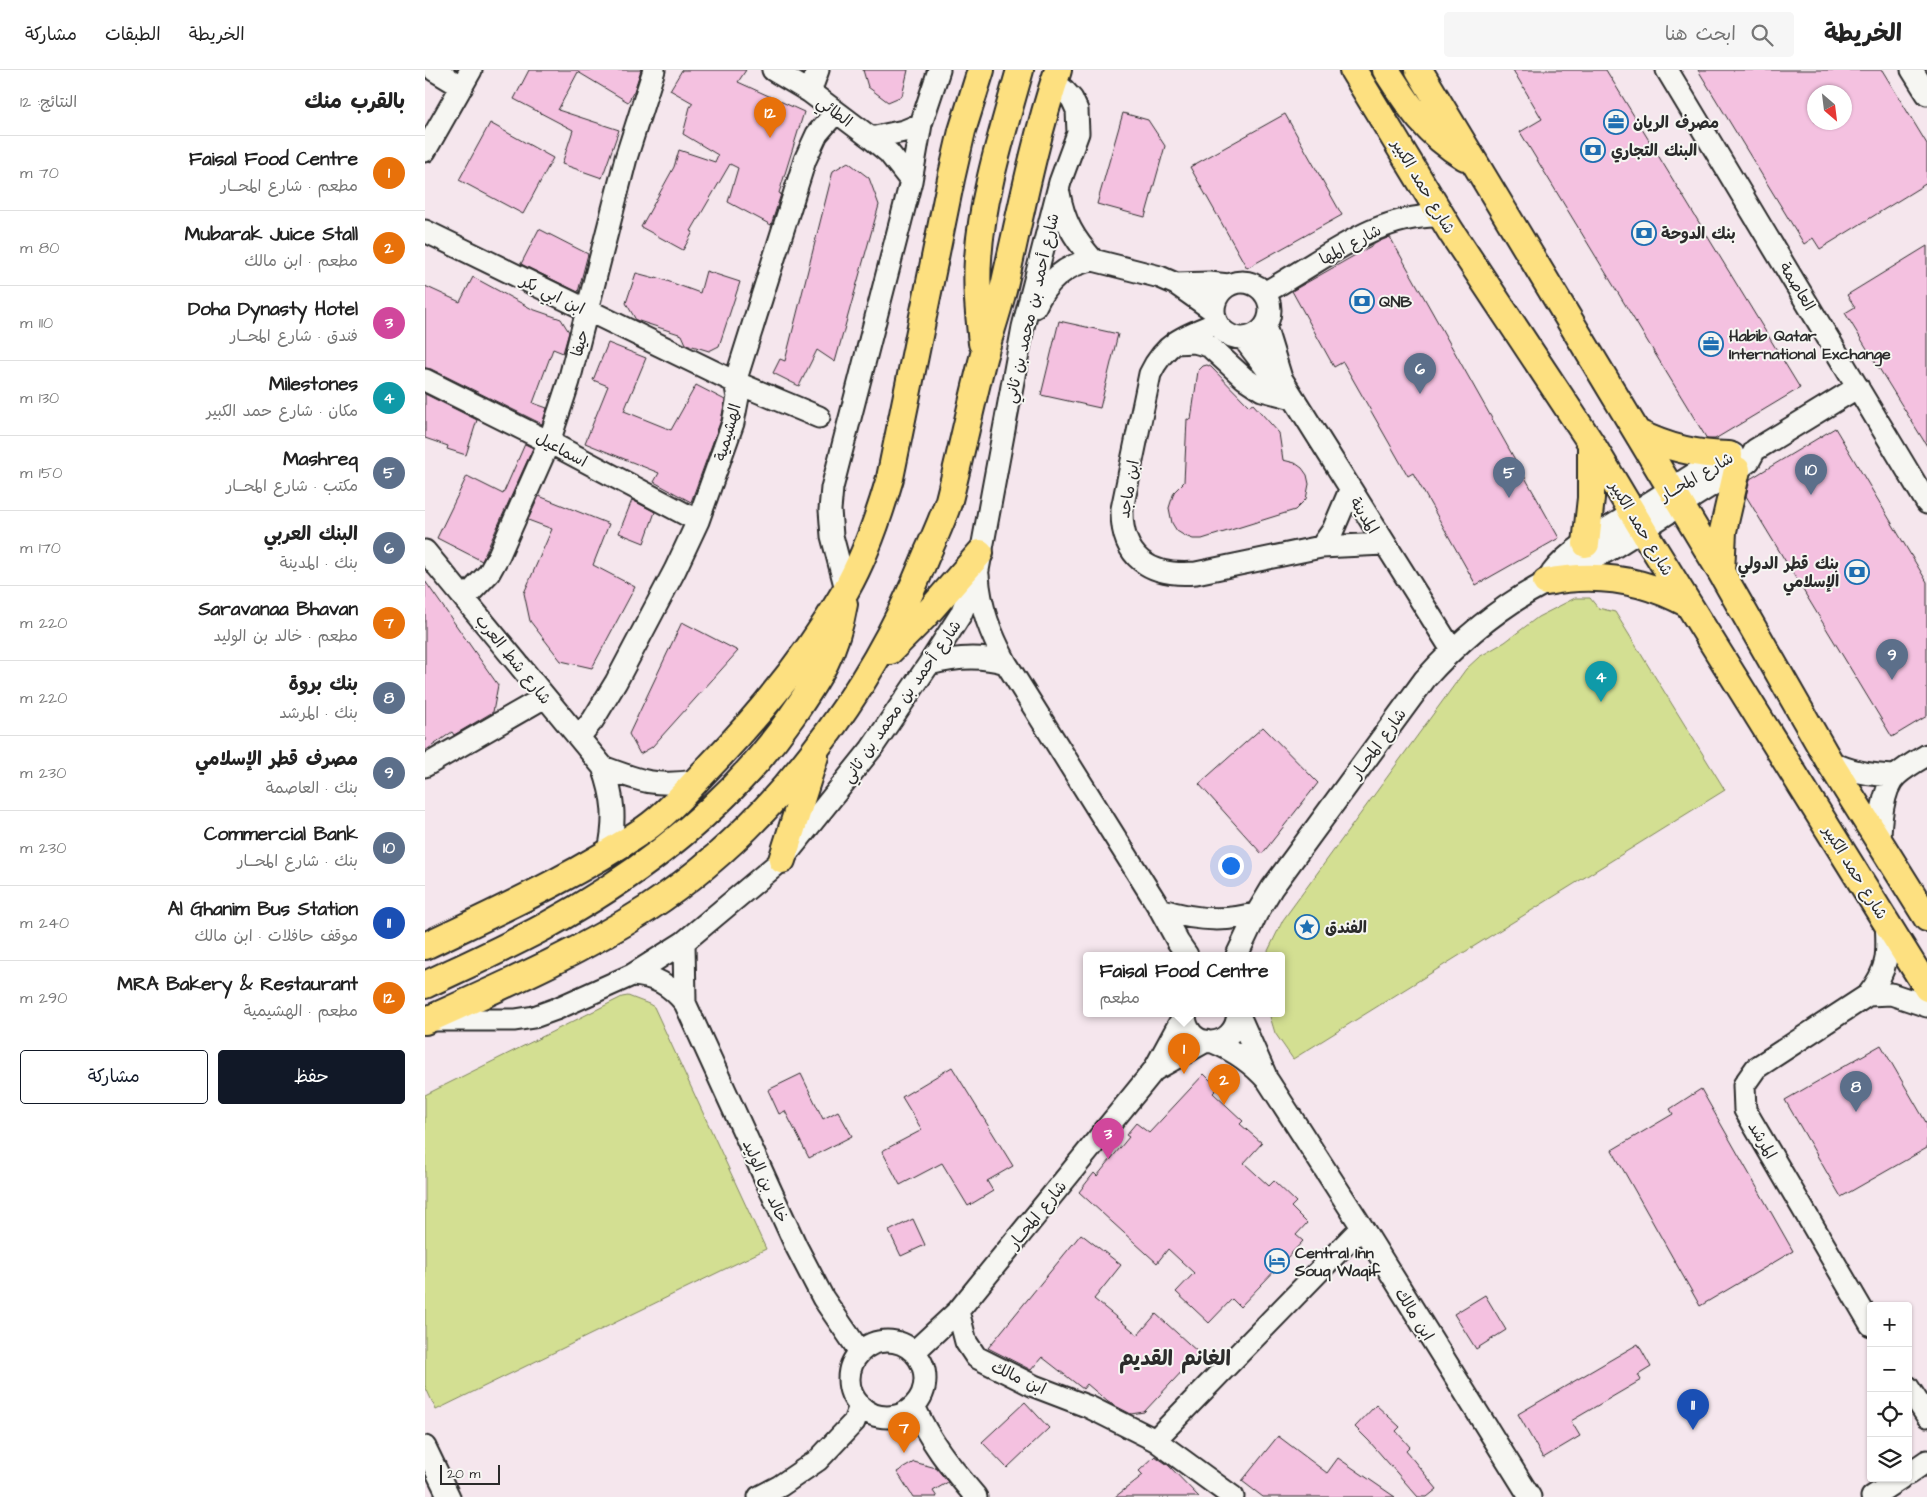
<!DOCTYPE html>
<html lang="ar">
<head>
<meta charset="utf-8">
<style>
  :root { --surface:#fff; --page:#f6f6f6; --text:#222; --muted:#767676; --line:#e0e0e0; --accent:#111827 }
  body { margin:0; font-family:"Architects Daughter","Playpen Sans Arabic",sans-serif; background:var(--page); color:var(--text); direction:rtl }
  .controls { position:absolute; right:15px; bottom:15px; display:grid; overflow:hidden; border-radius:5px; box-shadow:0 1px 4px #0004 }
  .controls button { width:45px; height:45px; display:grid; place-items:center; padding:0; border:0; border-bottom:1px solid var(--line); background:var(--surface); color:var(--text); font:25px sans-serif }
  .compass { position:absolute; left:1382px; top:15px; width:45px; height:45px; border-radius:50%; background:var(--surface); box-shadow:0 1px 4px #0004; rotate:152deg }
  .scale { position:absolute; left:15px; bottom:12px; width:60px; box-sizing:border-box; padding-left:5px; border:2px solid #2b2b2b; border-top:0; font-size:14px; line-height:18px; white-space:nowrap; color:#2b2b2b; -webkit-text-stroke:4px #f6f6f2; paint-order:stroke }
  .you { position:absolute; left:805px; top:795px; width:18px; height:18px; margin:-12px; border:4px solid #fff; border-radius:50%; background:#1a73e8; box-shadow:0 0 0 8px #1a73e833 }
  .badge { display:grid; place-items:center; width:32px; height:32px; border-radius:50%; background:var(--accent); color:#fff; font-size:16px; font-weight:700 }
  .pin { position:absolute; translate:-50% -41px; filter:drop-shadow(0 1px 2px #0008) }
  .pin::after { content:''; position:absolute; top:26px; width:18px; height:15px; background:inherit; clip-path:polygon(0 0,100% 0,50% 100%) }
  .popup { position:absolute; left:658px; top:882px; width:202px; height:65px; box-sizing:border-box; display:grid; place-content:center; border-radius:5px; background:var(--surface); filter:drop-shadow(0 1px 4px #0005); font-size:16px; white-space:nowrap; color:var(--muted) }
  .popup b { font-size:19px; color:var(--text) }
  .popup::after { content:''; position:absolute; left:50%; top:100%; margin-left:-10px; border:10px solid transparent; border-top-color:var(--surface) }
  .list { margin:0; padding:0; list-style:none }
  h2 { display:flex; justify-content:space-between; align-items:center; height:65px; margin:0; padding:0 20px; font-size:21px }
  h2 small { font-size:16px; font-weight:400; color:var(--muted) }
  .list li { display:grid; grid-template-columns:32px 1fr auto; gap:15px; align-items:center; box-sizing:border-box; height:75px; padding:0 20px; border-top:1px solid var(--line) }
  .list b { display:block; font-size:19px; white-space:nowrap }
  .list p { margin:0; font-size:16px; white-space:nowrap; color:var(--muted) }
  .list em { font-size:16px; font-style:normal; color:var(--muted) }
  .actions { display:flex; gap:10px; padding:15px 20px }
  .actions a { flex:1; padding:11px 0; border:1px solid var(--accent); border-radius:5px; text-align:center; font-size:18px; color:var(--accent) }
  .actions .main { background:var(--accent); color:#fff }
  .icon { flex:none; width:28px; height:28px; fill:none; stroke:currentColor; stroke-width:2; stroke-linecap:round; stroke-linejoin:round }
  .map { position:relative; flex:none; width:1502px; height:1427px; overflow:hidden; direction:ltr }
  header { display:flex; align-items:center; gap:30px; box-sizing:border-box; height:70px; padding:0 25px; background:var(--surface); border-bottom:1px solid var(--line) }
  header strong { font-size:24px }
  nav { display:flex; gap:28px; margin-inline-start:auto; font-size:18px }
  .search { width:350px; height:45px; background:var(--page); display:flex; align-items:center; gap:12px; box-sizing:border-box; padding:0 18px; border-radius:5px; color:var(--muted); font-size:19px }
  main { display:flex }
  aside { flex:1; background:var(--surface) }
  .map>svg:first-child { display:block }
  .green { fill:#d3df92; stroke:#7f855e }
  .building { fill:#f4c1e0; stroke:#2b2b2b; fill-rule:evenodd }
  .lines { fill:none; stroke-linecap:round; stroke-linejoin:round }
  .minor-casing { stroke:#2b2b2b; stroke-width:25 }
  .major-casing { stroke:#2b2b2b; stroke-width:30 }
  .minor { stroke:#f6f6f2; stroke-width:21 }
  .major { stroke:#fde080; stroke-width:26 }
  .labels { text-anchor:middle; stroke-width:4; stroke-linejoin:round; paint-order:stroke }
  .street-label { font-size:16px; fill:#2b2b2b; stroke:#f6f6f2 }
  .poi-label { font-size:16px; font-weight:bold; fill:#2b2b2b; stroke:#f6f6f2; text-anchor:start }
  .district-label { font-size:21px; font-weight:bold; fill:#2b2b2b; stroke:#f6f6f2 }
</style>
</head>
<body>
<header>
<strong>الخريطة</strong>
<div class="search"><svg class="icon" aria-label="search" viewBox="0 0 24 24"><circle cx="10" cy="10" r="6"/><path d="M15 15l6 6"/></svg>ابحث هنا</div>
<nav><a>الخريطة</a><a>الطبقات</a><a>مشاركة</a></nav>
</header>
<main>
<div class="map">
<svg width="1502" height="1427" viewBox="0 0 1502 1427">
  <rect width="100%" height="100%" fill="#f5e6ed"/>
  <filter id="ink" filterUnits="userSpaceOnUse"><feTurbulence type="fractalNoise" baseFrequency=".02" numOctaves="2"/><feDisplacementMap in="SourceGraphic" scale="10" xChannelSelector="R" yChannelSelector="G"/><feConvolveMatrix kernelMatrix="1 2 1 2 8 2 1 2 1" color-interpolation-filters="sRGB"/></filter>
  <g filter="url(#ink)">
    <!-- green -->
    <path class="green" d="M1150 528H1165L1173 538 1190 542 1300 720 868 989 850 963 844 943H856V885H841L858 850 1041 599 1054 587 1080 572 1113 547Z
      M203 926 224 934 229 937 341 1179 11 1340 0 1316V1025L197 927Z"/>
    <!-- building -->
    <path class="building" d="M104 0H216L209 21 203 32 153 2 133 40 194 60 177 108 137 94 148 60 89 29Z
      M257 0H321L313 12 379 42 354 123 356 124 346 155 303 132 313 98 305 94 266 161 268 162 258 180 216 157 249 97 254 80 290 92 293 85 258 64 265 37 268 33 245 20Z
      M438 0H483L477 26 463 32 443 17Z
      M1088 0H1181L1375 318 1290 369H1282L1095 62 1117 49Z
      M1273 0H1457L1502 74V113L1395 179 1388 168 1379 174ZM1390 22H1420V52H1390Z
      M698 43 723 50 740 76 720 147 672 134Z
      M860 44 917 145 822 198 765 97Z
      M65 53 128 88 98 144 34 110Z
      M423 92 444 108 454 135 410 292 392 280 374 316 348 303 355 289 360 291 408 101Z
      M114 159 163 184 153 222 96 194Z
      M965 167 1134 468 1051 515 988 403 983 406 918 292 909 297 867 221 955 171Z
      M1502 176V376L1420 243 1430 237 1422 225Z
      M281 201 315 212 294 276 284 281 261 274 257 265 211 250 201 233 211 203 230 208 231 207 275 223Z
      M48 207 107 239 136 249 144 262 138 283 128 279 108 333 122 338 117 354 6 299 0 298V216L35 232Z
      M634 251 693 264 675 338 616 325Z
      M183 273 221 288 199 341 246 360 271 315 300 330 296 350 266 432 229 412 234 403 160 373 183 316 168 310Z
      M782 295 786 297 824 336 828 334 854 363 858 390 870 393 877 398 882 405 884 414 881 429 870 440 777 469H768L760 466 752 461 747 453 744 438 749 422 759 412 762 349 766 350 773 301 778 296Z
      M0 324 52 350 41 385 22 379 23 376 0 368Z
      M1410 358 1502 512V646L1467 667 1321 426 1325 409Z
      M100 374 108 378 57 491 12 468 42 406 78 424Z
      M114 426 184 454 168 495 210 517 167 598 136 591 105 551 99 523 127 459 103 450Z
      M207 430 230 442 219 473 194 463Z
      M0 511 73 615 68 642 29 665 27 662 0 681Z
      M257 552 313 581 227 677 215 684 204 664Z
      M838 657 893 713 837 784 774 714Z
      M1456 975 1502 1054V1078L1416 1127 1360 1030Z
      M527 997 588 1096 562 1111 568 1121 543 1136 517 1093 475 1115 457 1081 497 1060 477 1027Z
      M376 1004 398 1049 413 1041 427 1066 384 1088 360 1041 354 1044 343 1020Z
      M779 1004 793 1018 788 1023 818 1051 815 1054 837 1073 819 1093 844 1116 849 1111 871 1132 866 1137 882 1153 871 1165 878 1171 815 1237 807 1229 784 1253 751 1222 769 1203 743 1179 732 1193 654 1122 669 1103 672 1106 704 1067 701 1065 711 1053 724 1063Z
      M1276 1019 1368 1181 1275 1236 1187 1080 1248 1044 1245 1039Z
      M488 1149 500 1175 476 1186 464 1161Z
      M656 1164 696 1195 669 1229 713 1265 731 1244 774 1283 719 1342 706 1344 683 1332 662 1314 658 1319 617 1287 606 1300 563 1278Z
      M1060 1225 1081 1260 1051 1279 1029 1244Z
      M1213 1274 1226 1297 1213 1305 1216 1310 1146 1351 1155 1366 1118 1388 1093 1344Z
      M600 1332 624 1358 582 1398 557 1372Z
      M951 1335 975 1357 971 1361 985 1377 981 1381 1012 1419 1002 1427H993L944 1371 930 1357Z
      M853 1366 902 1403 913 1388 970 1427H838L817 1411Z
      M730 1386 743 1395 774 1427H690L718 1405 714 1401Z
      M489 1392 511 1398 523 1412 508 1421 512 1427H488L472 1402Z"/>
    <g class="lines">
      <defs>
        <path id="minor" d="M9 0 37 17
          M348 0 385 22 446 68 464 83 486 111
          M1242 0 1502 433
          M1487 0 1502 24
          M385 22 393 0
          M446 68 479 61 496 54
          M0 81 46 0
          M634 123C639 152 649 168 668 190
          M0 161 310 312 394 347
          M789 240a28 28 0 1 1 56 0a28 28 0 1 1-56 0Z
          M751 214 784 213 804 215
          M839 223C895 193 950 143 1017 146
          M610 237C621 212 641 194 668 190L735 207 751 214 789 241
          M792 253C761 265 740 272 725 304L697 439C696 488 725 507 771 503L896 477 959 474
          M840 256 856 308 1027 580
          M818 268 841 298 856 308
          M750 273 769 272 784 276 819 308 837 320 868 328
          M0 310 124 372 273 451
          M896 477 908 460 925 420
          M0 481 178 697C189 728 191 749 184 781
          M1127 503C1147 476 1193 453 1221 435 1249 418 1278 396 1308 384
          M553 505C555 538 566 564 581 593L735 839 753 872 762 885
          M421 519 407 466 405 440 407 418 486 111 496 54 514 0
          M40 528 64 503 74 485 124 372 144 311 201 88 229 0
          M504 594C530 587 556 585 581 593
          M154 667 168 650 191 612 250 500 273 451 308 353 313 327 310 312 380 90 392 64 411 42
          M1404 691C1425 702 1446 705 1470 706
          M0 696 120 627
          M178 697C215 711 230 717 271 711
          M1455 773C1455 755 1457 718 1472 705 1481 697 1492 691 1502 685
          M735 839C768 850 799 853 832 843
          M259 872 260 933
          M812 885 832 843 847 818 1000 609C1035 570 1075 536 1122 512 1143 501 1165 491 1186 479 1229 453 1269 425 1312 400L1324 391 1330 380 1433 317
          M207 905C230 906 245 915 260 933L371 1176 398 1228 435 1282
          M1443 925 1466 924 1502 936
          M760 943C759 981 811 982 813 943
          M813 943 840 1004
          M6 950H90L109 947 131 939 207 905 259 872 357 790 446 679 504 594 536 544 553 500 598 257 635 112 653 63 652 40 647 29 639 20 629 14
          M788 972C810 981 827 993 843 1011L937 1157 1105 1427
          M731 999 781 971
          M533 1241 541 1272 551 1287 609 1316 664 1337 730 1370 808 1427
          M1446 1255 1320 1040 1319 1015 1331 998 1443 925C1464 899 1463 883 1461 851
          M424 1309a38 38 0 1 1 76 0a38 38 0 1 1-76 0Z
          M489 1282 533 1241 729 1000 760 943
          M1483 1317 1502 1346
          M489 1336C506 1374 525 1396 551 1427
          M730 1370 937 1157
          M0 1377 24 1427
          M1483 1404 1502 1391
          M334 1427 355 1416 393 1390 429 1352 435 1336
          M1447 1427 1476 1408"/>
        <path id="major" d="M928 0 1025 160 1166 373 1228 477 1502 918
          M961 0C985 38 1001 63 1040 87
          M994 0 1296 502 1404 691 1502 848
          M557 273C554 245 551 218 553 189 557 126 578 61 595 0
          M1213 363C1243 378 1271 385 1304 385
          M1161 474 1166 428V376
          M1296 502 1298 461 1312 400
          M1121 512C1171 502 1218 509 1263 534
          M465 581 500 546 555 483
          M357 790 390 686
          M0 876C75 840 151 806 220 759 244 742 265 717 285 696 336 643 384 584 421 520 441 485 454 446 465 408L526 109 537 61 556 0
          M0 915C40 896 80 878 119 857 214 805 305 735 367 646 394 607 411 581 419 534
          M0 951C75 917 152 884 222 839 346 758 446 623 501 486 509 468 518 449 524 430 536 383 546 335 558 288 565 263 574 238 580 212 596 141 610 69 633 0"/>
      </defs>
      <!-- minor casing -->
      <use href="#minor" class="minor-casing"/>
      <!-- major casing -->
      <use href="#major" class="major-casing"/>
      <!-- minor -->
      <use href="#minor" class="minor"/>
      <!-- major -->
      <use href="#major" class="major"/>
    </g>
  </g>
  <!-- icons -->
  <defs>
    <symbol id="office-ring" viewBox="-11 -11 22 22"><circle r="9.5" fill="#f6f6f2" stroke="#1f6fb2" stroke-width="1.5"/><path d="M-6-3h4V-5.5h4V-3h4V5H-6ZM-1-4.5V-3h2v-1.5ZM-6 0V1H6V0Z" fill="#1f6fb2"/></symbol>
    <symbol id="bank-ring" viewBox="-11 -11 22 22"><circle r="9.5" fill="#f6f6f2" stroke="#1f6fb2" stroke-width="1.5"/><path d="M-6-4H6V4H-6ZM0-2.3a2.3 2.3 0 1 0 0 4.6a2.3 2.3 0 1 0 0-4.6Z" fill="#1f6fb2"/></symbol>
    <symbol id="sight-ring" viewBox="-11 -11 22 22"><circle r="9.5" fill="#f6f6f2" stroke="#1f6fb2" stroke-width="1.5"/><path d="M0-6L1.8-2.2L6-1.7L2.9 1.2L3.7 5.4L0 3.3L-3.7 5.4L-2.9 1.2L-6-1.7L-1.8-2.2Z" fill="#1f6fb2"/></symbol>
    <symbol id="hotel-ring" viewBox="-11 -11 22 22"><circle r="9.5" fill="#f6f6f2" stroke="#1f6fb2" stroke-width="1.5"/><path d="M-6-4.5h1.5V1H6V5H4.5V3h-9V5H-6ZM-4 0a1.8 1.8 0 1 1 3.6 0ZM.5 0V-2.5h3Q6-2.5 6 0Z" fill="#1f6fb2"/></symbol>
  </defs>
  <g fill-rule="evenodd">
    <use href="#office-ring" x="1177" y="38" width="28" height="28"/>
    <use href="#bank-ring" x="1154" y="66" width="28" height="28"/>
    <use href="#bank-ring" x="1205" y="149" width="28" height="28"/>
    <use href="#bank-ring" x="923" y="217" width="28" height="28"/>
    <use href="#office-ring" x="1272" y="260" width="28" height="28"/>
    <use href="#bank-ring" x="1418" y="488" width="28" height="28"/>
    <use href="#sight-ring" x="868" y="843" width="28" height="28"/>
    <use href="#hotel-ring" x="838" y="1177" width="28" height="28"/>
  </g>
  <g class="labels">
    <!-- street labels -->
    <g class="street-label">
      <text transform="translate(410 41) rotate(37)" y="6">الطائي</text>
      <text transform="translate(999 116) rotate(59)" y="6">شارع حمد الكبير</text>
      <text transform="translate(925 174) rotate(-28)" y="6">شارع المها</text>
      <text transform="translate(1373 216) rotate(59)" y="6">العاصمة</text>
      <text transform="translate(128 224) rotate(26)" y="6">ابن ابي بكر</text>
      <text transform="translate(606 238) rotate(-77)" y="6">شارع أحمد بن محمد بن ثاني</text>
      <text transform="translate(154 273) rotate(-75)" y="6">حيفا</text>
      <text transform="translate(302 362) rotate(-74)" y="6">الهشيمية</text>
      <text transform="translate(137 379) rotate(28)" y="6">اسماعيل</text>
      <text transform="translate(1271 406) rotate(-30)" y="6">شارع المحــار</text>
      <text transform="translate(703 419) rotate(-80)" y="6">ابن ماجد</text>
      <text transform="translate(940 445) rotate(58)" y="6">المدينة</text>
      <text transform="translate(1217 458) rotate(59)" y="6">شارع حمد الكبير</text>
      <text transform="translate(89 589) rotate(51)" y="6">شارع شط العرب</text>
      <text transform="translate(476 631) rotate(-55)" y="6">شارع أحمد بن محمد بن ثاني</text>
      <text transform="translate(953 673) rotate(-54)" y="6">شارع المحــار</text>
      <text transform="translate(1431 802) rotate(58)" y="6">شارع حمد الكبير</text>
      <text transform="translate(1338 1070) rotate(60)" y="6">المرشد</text>
      <text transform="translate(341 1111) rotate(66)" y="6">خالد بن الوليد</text>
      <text transform="translate(612 1144) rotate(-51)" y="6">شارع المحــار</text>
      <text transform="translate(990 1244) rotate(58)" y="6">ابن مالك</text>
      <text transform="translate(594 1307) rotate(25)" y="6">ابن مالك</text>
    </g>
    <!-- poi labels -->
    <g class="poi-label">
      <text x="1208" y="58">مصرف الريان</text>
      <text x="1186" y="86">البنك التجاري</text>
      <text x="1236" y="169">بنك الدوحة</text>
      <text x="954" y="237">QNB</text>
      <text x="1304" y="271">Habib Qatar<tspan x="1304" dy="18">International Exchange</tspan></text>
      <text x="1414" y="499" text-anchor="end">بنك قطر الدولي<tspan x="1414" dy="18">الإسلامي</tspan></text>
      <text x="900" y="863">الفندق</text>
      <text x="870" y="1188">Central Inn<tspan x="870" dy="18">Souq Waqif</tspan></text>
    </g>
    <!-- district labels -->
    <g class="district-label">
      <text x="750" y="1295">الغانم القديم</text>
    </g>
  </g>
</svg>
<div class="controls">
<button>+</button>
<button>−</button>
<button><svg class="icon" aria-label="locate" viewBox="0 0 24 24"><circle cx="12" cy="12" r="6"/><path d="M12 2v4M12 18v4M2 12h4M18 12h4"/></svg></button>
<button><svg class="icon" aria-label="layers" viewBox="0 0 24 24"><path d="M12 4l9 5-9 5-9-5zM3 14l9 5 9-5"/></svg></button>
</div>
<svg class="compass" viewBox="-18 -18 36 36"><path d="M0-13l5 13h-10z" fill="#e53935"/><path d="M0 13l5-13h-10z" fill="#767676"/></svg>
<div class="scale">20 m</div>
<div class="you"></div>
<div class="pin badge" style="left:759px;top:1004px;background:#e8710a">1</div>
<div class="popup"><b>Faisal Food Centre</b>مطعم</div>
<div class="pin badge" style="left:799px;top:1035px;background:#e8710a">2</div>
<div class="pin badge" style="left:683px;top:1089px;background:#d1479c">3</div>
<div class="pin badge" style="left:1176px;top:632px;background:#0f9aa8">4</div>
<div class="pin badge" style="left:1084px;top:428px;background:#5c6f8a">5</div>
<div class="pin badge" style="left:995px;top:324px;background:#5c6f8a">6</div>
<div class="pin badge" style="left:479px;top:1383px;background:#e8710a">7</div>
<div class="pin badge" style="left:1431px;top:1042px;background:#5c6f8a">8</div>
<div class="pin badge" style="left:1467px;top:610px;background:#5c6f8a">9</div>
<div class="pin badge" style="left:1386px;top:425px;background:#5c6f8a">10</div>
<div class="pin badge" style="left:1268px;top:1360px;background:#1a4fb4">11</div>
<div class="pin badge" style="left:345px;top:68px;background:#e8710a">12</div>
</div>
<aside>
<h2>بالقرب منك<small>النتائج: 12</small></h2>
<ul class="list">
<li><span class="badge" style="background:#e8710a">1</span><div><b>Faisal Food Centre</b><p>مطعم · شارع المحــار</p></div><em>70 m</em></li>
<li><span class="badge" style="background:#e8710a">2</span><div><b>Mubarak Juice Stall</b><p>مطعم · ابن مالك</p></div><em>80 m</em></li>
<li><span class="badge" style="background:#d1479c">3</span><div><b>Doha Dynasty Hotel</b><p>فندق · شارع المحــار</p></div><em>110 m</em></li>
<li><span class="badge" style="background:#0f9aa8">4</span><div><b>Milestones</b><p>مكان · شارع حمد الكبير</p></div><em>130 m</em></li>
<li><span class="badge" style="background:#5c6f8a">5</span><div><b>Mashreq</b><p>مكتب · شارع المحــار</p></div><em>150 m</em></li>
<li><span class="badge" style="background:#5c6f8a">6</span><div><b>البنك العربي</b><p>بنك · المدينة</p></div><em>170 m</em></li>
<li><span class="badge" style="background:#e8710a">7</span><div><b>Saravanaa Bhavan</b><p>مطعم · خالد بن الوليد</p></div><em>220 m</em></li>
<li><span class="badge" style="background:#5c6f8a">8</span><div><b>بنك بروة</b><p>بنك · المرشد</p></div><em>220 m</em></li>
<li><span class="badge" style="background:#5c6f8a">9</span><div><b>مصرف قطر الإسلامي</b><p>بنك · العاصمة</p></div><em>230 m</em></li>
<li><span class="badge" style="background:#5c6f8a">10</span><div><b>Commercial Bank</b><p>بنك · شارع المحــار</p></div><em>230 m</em></li>
<li><span class="badge" style="background:#1a4fb4">11</span><div><b>Al Ghanim Bus Station</b><p>موقف حافلات · ابن مالك</p></div><em>240 m</em></li>
<li><span class="badge" style="background:#e8710a">12</span><div><b>MRA Bakery &amp; Restaurant</b><p>مطعم · الهشيمية</p></div><em>290 m</em></li>
</ul>
<div class="actions"><a class="main">حفظ</a><a>مشاركة</a></div>
</aside>
</main>
</body>
</html>
